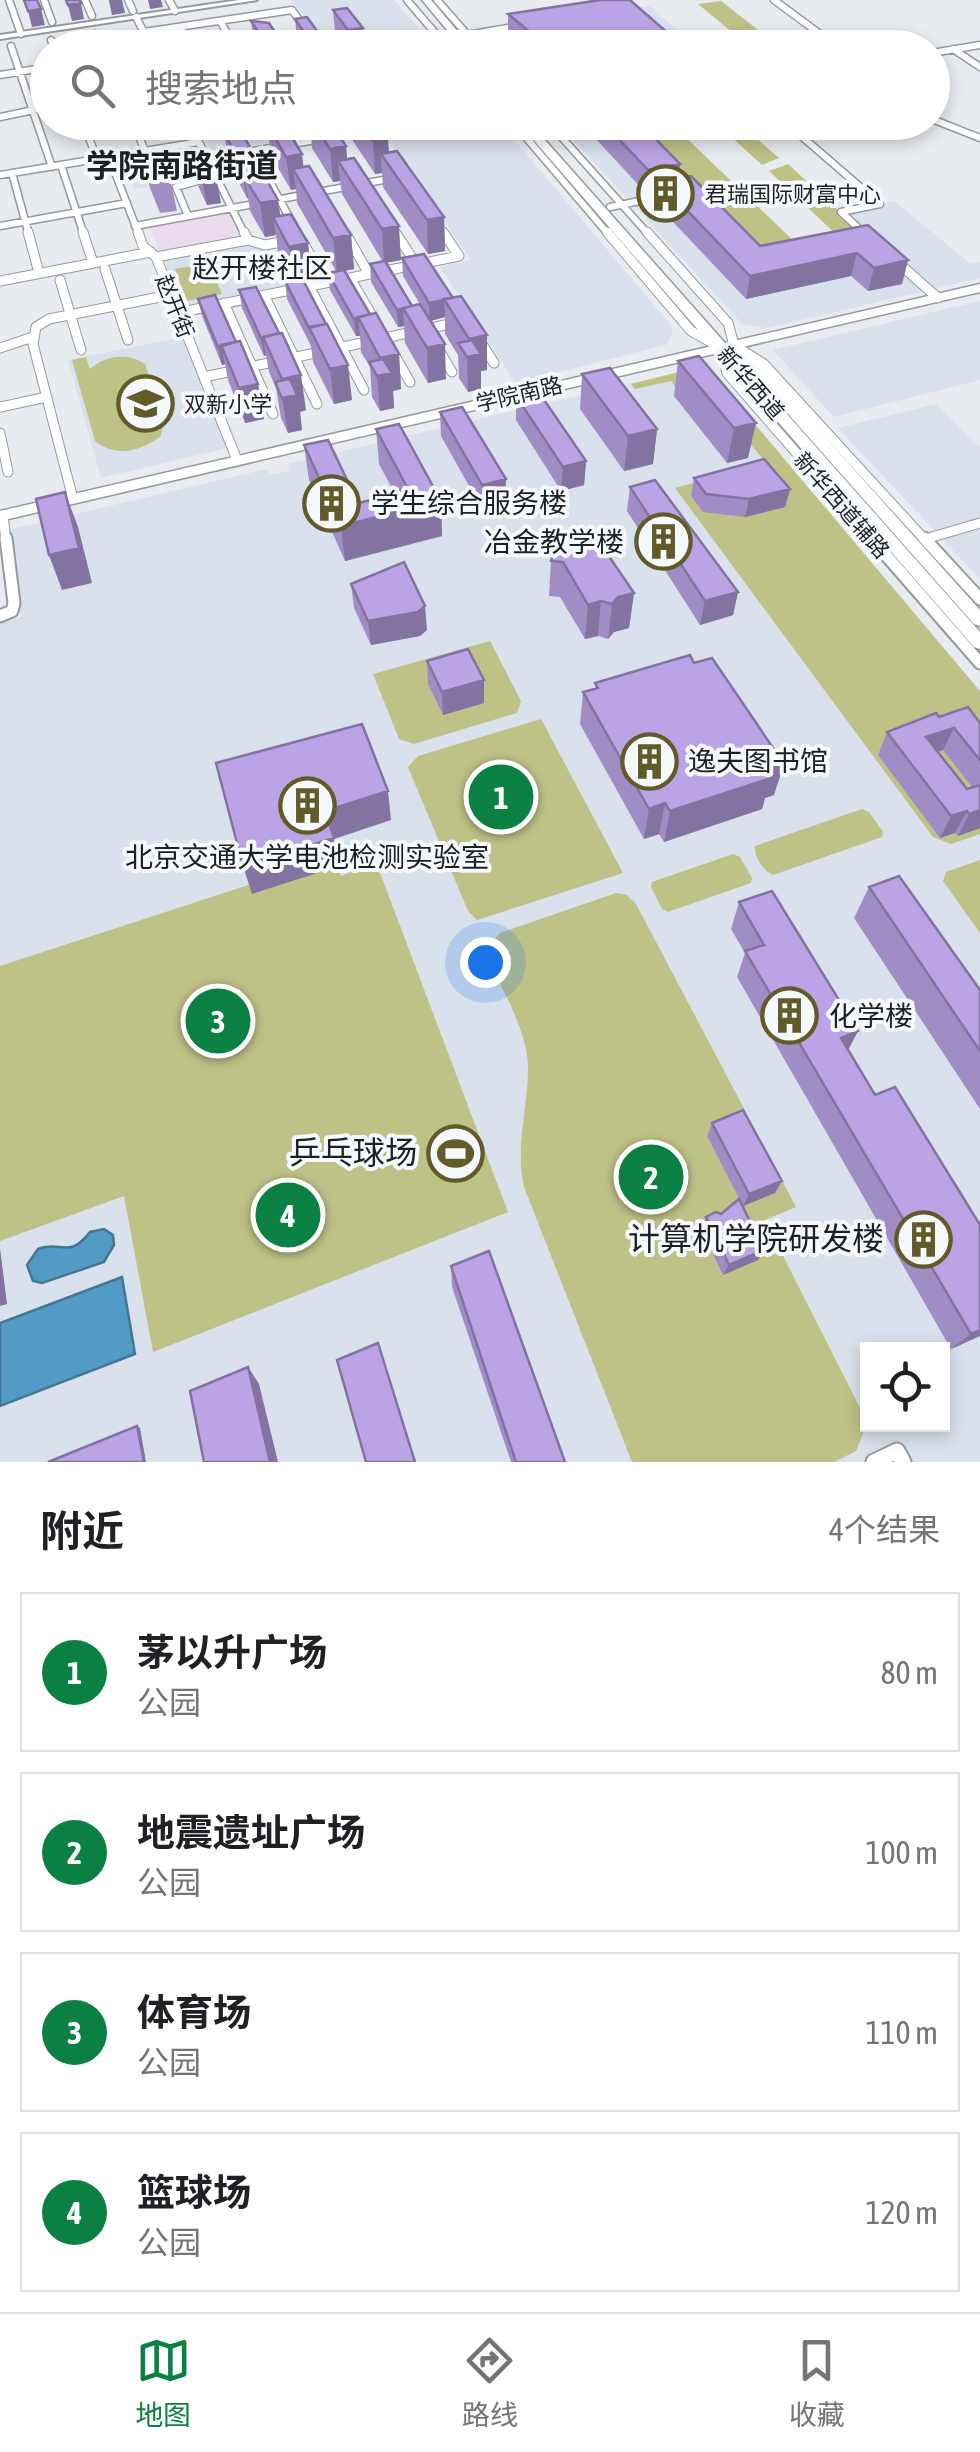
<!DOCTYPE html>
<html lang="zh">
<head>
<meta charset="utf-8">
<style>
  :root { --surface:#fff; --page:#f6f6f6; --text:#202124; --muted:#757577; --line:#e0e0e0; --accent:#0b8043 }
  body { margin:0; font-family:"Asap Condensed","Noto Sans SC",sans-serif; background:var(--page); color:var(--text) }
  .controls { position:absolute; right:30px; bottom:30px; display:grid; overflow:hidden; border-radius:0px; box-shadow:0 5px 15px #0003 }
  .controls button { width:90px; height:90px; display:grid; place-items:center; padding:0; border:0; border-bottom:2px solid var(--line); background:var(--surface); color:var(--text); font:50px sans-serif }
  .you { position:absolute; left:485px; top:962px; width:35px; height:35px; margin:-25px; border:8px solid #fff; border-radius:50%; background:#1a73e8; box-shadow:0 0 0 15px #1a73e833 }
  .badge { display:grid; place-items:center; width:65px; height:65px; border-radius:50%; background:var(--accent); color:#fff; font-size:32px; font-weight:700 }
  .pin { position:absolute; translate:-50% -50%; border:5px solid #fff; box-shadow:0 2px 10px #0006 }
  .list { margin:0; padding:0; list-style:none }
  h2 { display:flex; justify-content:space-between; align-items:center; height:130px; margin:0; padding:0 40px; font-size:42px }
  h2 small { font-size:32px; font-weight:400; color:var(--muted) }
  .list li { display:grid; grid-template-columns:65px 1fr auto; gap:30px; align-items:center; box-sizing:border-box; height:160px; margin:0 20px 20px; padding:0 20px; border:2px solid var(--line); border-radius:0px }
  .list b { display:block; font-size:38px; white-space:nowrap }
  .list p { margin:0; font-size:32px; white-space:nowrap; color:var(--muted) }
  .list em { font-size:32px; font-style:normal; color:var(--muted) }
  .icon { flex:none; width:55px; height:55px; fill:none; stroke:currentColor; stroke-width:2; stroke-linecap:round; stroke-linejoin:round }
  .map { position:relative; flex:none; width:980px; height:1462px; overflow:hidden }
  .search { position:absolute; background:var(--surface); box-shadow:0 5px 15px #0003; left:30px; right:30px; top:30px; height:110px; display:flex; align-items:center; gap:25px; box-sizing:border-box; padding:0 35px; border-radius:55px; color:var(--muted); font-size:38px }
  .sheet { height:850px; background:var(--surface) }
  nav { display:flex; justify-content:space-around; align-items:center; box-sizing:border-box; height:140px; border-top:2px solid var(--line); background:var(--surface); font-size:28px; color:var(--muted) }
  nav a { display:grid; justify-items:center; gap:5px }
  nav .on { color:var(--accent) }
  .map>svg:first-child { display:block }
  .built { fill:#d9e1ec; fill-rule:evenodd }
  .medical { fill:#eadbed }
  .green { fill:#bfc286 }
  .water { fill:#519bc4; stroke:#427693; stroke-width:2.5 }
  .lines { fill:none; stroke-linecap:round; stroke-linejoin:round }
  .minor-far3-casing { stroke:#969a9e; stroke-width:9 }
  .minor-far2-casing { stroke:#969a9e; stroke-width:11 }
  .minor-far1-casing { stroke:#969a9e; stroke-width:15 }
  .minor-casing { stroke:#969a9e; stroke-width:19 }
  .tertiary-casing { stroke:#969a9e; stroke-width:4 }
  .primary-casing { stroke:#969a9e; stroke-width:3 }
  .minor-far3 { stroke:#fff; stroke-width:6 }
  .minor-far2 { stroke:#fff; stroke-width:9 }
  .minor-far1 { stroke:#fff; stroke-width:11 }
  .minor { stroke:#fff; stroke-width:15 }
  .tertiary { fill:#fff; fill-rule:evenodd }
  .primary { fill:#fff; fill-rule:evenodd }
  .wall { fill:#a18dc5; fill-rule:evenodd }
  .shaded-wall { fill:#8373a0 }
  .building { fill:#bba4e5; stroke:#8373a0; stroke-width:2.5 }
  .labels { text-anchor:middle; stroke-width:8; stroke-linejoin:round; paint-order:stroke }
  .far-poi-label { font-size:22px; fill:#1e2021; stroke:#f5f8fd; text-anchor:start }
  .far-street-label { font-size:22px; fill:#1e2021; stroke:#f5f8fd }
  .far-quarter-label { font-size:28px; fill:#1e2021; stroke:#f5f8fd }
  .poi-label { font-size:28px; fill:#1e2021; stroke:#f5f8fd; text-anchor:start }
  .far-district-label { font-size:32px; font-weight:bold; fill:#1e2021; stroke:#f5f8fd }
  .near-poi-label { font-size:32px; fill:#1e2021; stroke:#f5f8fd; text-anchor:end }
</style>
</head>
<body>
<div class="map">
<svg width="980" height="1462" viewBox="0 0 980 1462">
  <rect width="100%" height="100%" fill="#e8ebf0"/>
  <!-- built -->
  <path class="built" d="M292 0H394L434 47H367L358 35 320 41Z
    M649 6 697 47H489L477 34Z
    M211 122 292 123 301 137 212 153 198 125Z
    M445 123H500L671 325 672 335 666 345 515 383 440 267 471 260 383 133Z
    M558 123H651L633 127 767 262 874 237 845 211 894 201 971 264 980 262V278L767 328 742 324Z
    M194 145 209 176 135 189 122 157Z
    M245 242 270 250 289 288 183 309 163 258Z
    M980 301V380L834 417 773 350Z
    M183 337 227 448 101 478 68 360Z
    M683 371 980 691V1462H0V624L21 617 8 530 267 469 270 475 290 471 288 464ZM868 1350H942V1424H868Z
    M936 404 980 447V579L838 428Z"/>
  <!-- medical -->
  <path class="medical" d="M230 209 245 238 161 255 149 225Z"/>
  <!-- green -->
  <path class="green" d="M721 1 780 47H750L698 4Z
    M716 123H739L779 158 762 165Z
    M675 127 801 248 768 256 645 132Z
    M788 164 860 230 842 240 769 171Z
    M208 263 222 294 187 301 175 269Z
    M86 357 90 369C105 356 127 352 145 364L164 419 161 436C142 451 116 458 95 441L72 360Z
    M683 371 721 384 980 691V834L951 844 933 837 675 488 766 463 704 388 681 394 671 381 635 389 631 384Z
    M490 641 521 701 517 713 414 744 399 739 373 674Z
    M541 719 623 873 477 920 468 911 408 767 418 756Z
    M862 809 869 812 883 832 882 837 773 875C764 872 753 855 755 846Z
    M733 854 740 857 752 878 751 883 668 912 662 909 651 887 652 882Z
    M334 857 341 876 376 862 508 1212 153 1352 124 1196 0 1241V966Z
    M980 860V933L943 881 946 872Z
    M616 893 627 895 636 904 796 1207 765 1220 861 1410 864 1431 856 1451 834 1462H632L524 1187C515 1147 528 1108 528 1068 528 1031 502 990 487 957L490 943 500 933Z"/>
  <!-- water -->
  <path class="water" d="M104 1229 113 1235 114 1245 104 1262 42 1283 33 1281 27 1265 38 1249C62 1240 68 1260 90 1232Z
    M122 1277 135 1354 0 1406V1323Z"/>
  <g class="lines">
    <defs>
      <path id="minor-far3" d="M9 0 21 34
        M44 0 52 22
        M85 0 92 16
        M128 0 133 11
        M169 0 175 11
        M407 0 448 48
        M437 0 479 48
        M774 0 839 48
        M136 17 152 48
        M220 21 236 48
        M180 27 192 48
        M144 32 292 10 319 48
        M95 34 100 48
        M467 35 519 26
        M51 40 54 48
        M11 46 52 167
        M267 48 309 41
        M953 49 980 67
        M932 53 980 45
        M0 75 48 67
        M0 117 48 107
        M932 119 980 138
        M83 122 97 159
        M133 122 145 151
        M189 122 245 235
        M286 122 298 143
        M513 122 609 235
        M548 122 649 235
        M785 122 880 204 841 212 866 235
        M560 136 630 122
        M253 151 294 226
        M109 157 139 235
        M207 159 419 122
        M61 165 84 235
        M12 173 29 235
        M0 175 199 142
        M610 207 669 195
        M188 216 176 187 212 177
        M437 224 445 235
        M0 226 127 203
        M135 226 394 178
        M391 226 397 235"/>
      <path id="minor-far2" d="M28 232 39 273
        M83 232 93 263
        M138 232 143 246 156 257 237 460
        M395 232 416 264
        M607 232 691 331 721 348 727 373 873 541
        M647 232 728 323 734 345 764 364 926 541
        M863 232 867 236
        M346 234 369 274
        M248 240 265 245 292 240
        M303 242 325 283
        M156 257 248 240 244 232
        M896 261 938 298
        M105 269 128 340
        M350 278 378 326
        M60 280 81 350
        M0 281 151 252
        M309 286 364 390
        M264 295 317 404
        M224 303 273 414
        M177 313 459 256 443 232
        M480 341 494 363
        M0 348 33 337
        M439 350 452 372
        M392 351 410 382
        M204 377 459 322
        M0 407 47 397
        M0 433 8 472
        M73 499 33 344 36 327 49 319 170 295
        M3 515 6 541
        M925 539 980 523"/>
      <path id="minor-far1" d="M871 538 980 663
        M924 538 980 599
        M0 616 12 611 14 603 6 538"/>
      <path id="minor" d="M874 1462 897 1451 903 1462"/>
      <path id="tertiary" d="M239 0H257L0 39V35Z"/>
      <path id="primary" d="M422 0H431L472 48H462Z
        M518 122H529L725 343 980 284V292L730 350 980 632V649L974 647 718 353 0 521V511L712 346Z
        M741 348 746 349 980 610V626L974 624 736 355 734 352Z"/>
    </defs>
    <!-- minor-far3 casing -->
    <use href="#minor-far3" class="minor-far3-casing"/>
    <!-- minor-far2 casing -->
    <use href="#minor-far2" class="minor-far2-casing"/>
    <!-- minor-far1 casing -->
    <use href="#minor-far1" class="minor-far1-casing"/>
    <!-- minor casing -->
    <use href="#minor" class="minor-casing"/>
    <!-- tertiary casing -->
    <use href="#tertiary" class="tertiary-casing"/>
    <!-- primary casing -->
    <use href="#primary" class="primary-casing"/>
    <!-- minor-far3 -->
    <use href="#minor-far3" class="minor-far3"/>
    <!-- minor-far2 -->
    <use href="#minor-far2" class="minor-far2"/>
    <!-- minor-far1 -->
    <use href="#minor-far1" class="minor-far1"/>
    <!-- minor -->
    <use href="#minor" class="minor"/>
    <!-- tertiary -->
    <use href="#tertiary" class="tertiary"/>
    <!-- primary -->
    <use href="#primary" class="primary"/>
  </g>
  <!-- wall -->
  <path class="wall" d="M333 10 365 48H341L336 40Z
    M508 14 685 48H523L508 35Z
    M295 19 329 48H298Z
    M251 21 285 48H255Z
    M301 122H330L347 160 401 260 385 263 446 379 428 383 405 343 404 326 398 327 371 282 370 264 383 262 342 194 340 181 333 182 312 148 311 134H308Z
    M347 122H377L389 152 444 217 445 251 428 254 383 187 382 173 375 174 353 141 352 127H350Z
    M595 122H639L680 164 679 178 760 246 868 225 908 260 902 284 868 291 851 276 746 299 657 205 659 190 646 193 594 137Z
    M267 123 304 168 351 235 354 269 345 271 370 314 399 354 401 389 393 391 394 408 380 411 372 397 370 367 361 352 360 336H356L330 290 328 273 336 271 297 203 296 189 291 190 271 156Z
    M224 132 258 162 260 175 280 216 308 243 312 277 303 279 352 400 334 404 313 362 311 346 287 299 285 281 293 280 278 251 276 235 265 237 250 211 248 198H247L229 164Z
    M143 155 170 178 177 211 160 213 150 188Z
    M193 155 221 203 207 205 199 188Z
    M424 254 487 370 481 371V389L468 392 459 378 458 355 445 334V317L430 321 403 276 402 258Z
    M239 290 306 410 300 412 302 430 288 433 281 418 276 388 269 372 266 355 264 356 242 308Z
    M198 299 236 342 258 384 264 419 245 423 228 380 225 364 222 365 202 316Z
    M699 356 748 458 727 463 674 396 678 361Z
    M582 374 657 429 653 464 624 471 580 409Z
    M516 396 586 461 584 485 561 491 516 420Z
    M440 412 505 503 482 509 441 436Z
    M376 429 441 501 442 536 345 561 309 480 304 445 358 503 395 494 379 464Z
    M694 478 790 489 785 507 745 517 703 512 691 496Z
    M630 487 738 592 733 615 700 625 627 511Z
    M608 554 634 593 629 628 614 632 608 639 598 636 585 639 560 597 549 596 551 561Z
    M351 584 427 630 420 636 371 645 354 608Z
    M427 661 484 703 443 715 428 684Z
    M595 683 774 795 765 798 762 809 664 842 659 834 644 839 580 724 583 692 595 689Z
    M939 717 980 723V828L958 836 955 833 940 838 878 755 887 732ZM943 750 972 787 967 789 938 752Z
    M869 887 980 990V1109L854 918Z
    M739 902 858 1031 848 1050 875 1095 980 1225V1336L951 1349 737 977 745 953 731 929Z
    M712 1123 782 1181 775 1193 743 1206 707 1136Z
    M706 1217 764 1250 758 1260 723 1275 701 1229Z
    M451 1266 565 1462H511L452 1287Z"/>
  <!-- shaded-wall -->
  <path class="shaded-wall" d="M109 0H122L125 13 112 15Z
    M148 0H161L163 7 150 9Z
    M81 3 84 19 72 21 68 5Z
    M41 9 45 25 32 27 28 11Z
    M363 28 365 48H350L348 30Z
    M388 139 390 167 381 154 382 173 375 174 373 141Z
    M346 146 349 178 338 161 340 181 333 182 330 149Z
    M302 154 306 187 293 169 296 189 291 190 286 157Z
    M258 162 263 195 245 178 248 198H247L241 165Z
    M680 164 678 186 660 182 659 190 646 193 648 170Z
    M215 170 221 203 207 205 200 171Z
    M278 200 283 233 273 217 276 235 265 237 260 203Z
    M444 217 445 251 428 254 427 220Z
    M399 226 401 260 384 263 382 229Z
    M351 235 354 269 337 272 333 238Z
    M308 243 312 277 294 281 289 247Z
    M857 253 851 276 746 299 750 276Z
    M908 260 902 284 868 291 874 268Z
    M444 300 445 317 430 321 429 303Z
    M403 308 404 326 398 327 397 310Z
    M358 318 360 336H356L354 319Z
    M487 335V370L481 371V389L468 392 467 357H470L469 339Z
    M261 338H263L266 355 264 356Z
    M445 344 446 379 428 383 427 348Z
    M221 346 225 364 222 365 218 347Z
    M399 354 401 389 393 391 394 408 380 411 377 376 380 358Z
    M348 365 352 400 334 404 330 369Z
    M301 375 306 410 300 412 302 430 288 433 282 398 285 397 282 379Z
    M258 384 264 419 245 423 239 388Z
    M756 423 748 458 727 463 734 428Z
    M657 429 653 464 624 471 628 436Z
    M586 461 584 485 561 491 563 467Z
    M506 479 505 503 482 509V485Z
    M790 489 785 507 745 517 749 499Z
    M65 492 78 527 92 583 62 590 49 555Z
    M441 501 442 536 345 561 341 526Z
    M738 592 733 615 700 625 705 601Z
    M634 593 629 628 614 632 608 639 612 604 618 597Z
    M601 601 598 636 585 639 588 605Z
    M425 606 427 630 420 636 371 645 368 621Z
    M484 680V703L443 715 442 692Z
    M954 728 943 750 916 760 926 737Z
    M784 764 774 795 765 798 762 809 664 842 670 811 766 770Z
    M388 791 391 820 334 839 339 866 252 894 243 866 325 811Z
    M665 803 659 834 644 839 649 809Z
    M980 810V828L958 836 969 814Z
    M967 811 955 833 940 838 951 816Z
    M858 1031 845 1056 841 1038Z
    M782 1181 775 1193 743 1206 749 1194Z
    M0 1248 7 1304 0 1306Z
    M764 1250 758 1260 723 1275 729 1265Z
    M980 1330V1336L951 1349 971 1334Z
    M248 1367 259 1384 278 1462H270Z
    M137 1426 140 1428 146 1462H144Z"/>
  <!-- building -->
  <path class="building" d="M24 0H37L41 9 28 11Z
    M66 0H79L81 3 68 5Z
    M600 0H630L685 48H549L508 14Z
    M347 8 363 28 348 30 333 10Z
    M307 17 329 48H315L295 19Z
    M251 21 269 23 285 48H269Z
    M234 39 240 48H225L221 41Z
    M283 122 302 154 286 157 267 123Z
    M313 122H330L346 146 330 149Z
    M360 122H377L388 139 373 141Z
    M603 122H639L680 164 648 170Z
    M240 129 258 162 241 165 224 132Z
    M206 151 215 170 200 171 193 155Z
    M397 151 444 217 427 220 381 154Z
    M159 153 170 178 153 179 143 155Z
    M354 158 399 226 382 229 338 161Z
    M309 166 351 235 333 238 293 169Z
    M264 175 278 200 260 203 245 178Z
    M691 176 760 246 868 225 908 260 874 268 857 253 750 276 660 182Z
    M291 214 308 243 289 247 273 217Z
    M424 254 453 298 429 303 402 258Z
    M385 261 412 306 397 310 370 264Z
    M344 270 370 314 354 319 328 273Z
    M302 278 326 324 309 328 285 281Z
    M256 287 279 333 261 338 239 290Z
    M215 295 236 342 218 347 198 299Z
    M461 296 487 335 469 339 444 299Z
    M420 304 445 344 427 348 403 308Z
    M376 313 399 354 380 358 358 317Z
    M327 324 348 365 330 369 309 327Z
    M282 333 301 375 282 379 263 337Z
    M472 340 481 354 467 357 458 343Z
    M240 341 258 384 239 388 221 345Z
    M699 356 756 423 734 428 678 361Z
    M383 359 392 373 377 376 369 362Z
    M610 368 657 429 628 436 582 374Z
    M290 379 297 395 282 398 275 382Z
    M538 391 586 461 563 467 516 396Z
    M462 407 506 479 482 485 440 412Z
    M399 424 441 501 341 526 304 445 328 440 358 503 409 491 376 429Z
    M764 459 790 489 749 499 706 494 694 478Z
    M655 480 738 592 705 601 630 487Z
    M65 492 79 548 49 555 36 499Z
    M591 538 609 543 604 549 634 593 618 597 612 604 601 601 588 605 563 562 551 561 555 547 576 550Z
    M404 562 425 606 418 612 368 621 351 584Z
    M468 649 484 680 442 692 427 661Z
    M690 655 694 663 712 658 784 764 766 770 771 778 670 811 665 803 649 809 583 692 598 688 595 683Z
    M968 707 980 723V760L954 728 926 737 967 789 980 785V810L969 814 967 811 951 816 887 732 936 713 939 717Z
    M362 724 388 791 325 811 334 838 243 866 216 763Z
    M899 876 980 990V1051L869 887Z
    M772 891 858 1031 841 1038 875 1095 895 1087 980 1225V1330L971 1334 745 951 764 945 739 902Z
    M743 1110 782 1181 749 1194 712 1123Z
    M739 1199 764 1250 729 1265 706 1217 716 1212 721 1214Z
    M489 1251 565 1462H516L451 1266Z
    M378 1343 415 1462H366L337 1360Z
    M248 1367 270 1462H204L190 1391Z
    M137 1426 144 1462H48Z"/>
  <!-- icons -->
  <defs>
    <symbol id="building-ring" viewBox="-11 -11 22 22"><circle r="9.5" fill="#f5f8fd" stroke="#615b27" stroke-width="1.5"/><path d="M-4-6H4V6H1V3H-1V6H-4ZM-2.5-4.3h1.7v1.8h-1.7ZM.8-4.3h1.7v1.8H.8ZM-2.5-1h1.7V.8h-1.7ZM.8-1h1.7V.8H.8Z" fill="#615b27"/></symbol>
    <symbol id="school-ring" viewBox="-11 -11 22 22"><circle r="9.5" fill="#f5f8fd" stroke="#615b27" stroke-width="1.5"/><path d="M0-5L7-2L0 1L-7-2ZM-4 1L0 2.5L4 1V4Q0 6-4 4Z" fill="#615b27"/></symbol>
    <symbol id="stadium-ring" viewBox="-11 -11 22 22"><circle r="9.5" fill="#f5f8fd" stroke="#615b27" stroke-width="1.5"/><path d="M0-5a6.5 5 0 1 0 0 10a6.5 5 0 1 0 0-10ZM-3.5-1.8h7v3.6h-7Z" fill="#615b27"/></symbol>
  </defs>
  <g fill-rule="evenodd">
    <use href="#building-ring" x="634" y="162" width="63" height="63"/>
    <use href="#school-ring" x="114" y="372" width="63" height="63"/>
    <use href="#building-ring" x="300" y="472" width="63" height="63"/>
    <use href="#building-ring" x="632" y="510" width="63" height="63"/>
    <use href="#building-ring" x="618" y="730" width="63" height="63"/>
    <use href="#building-ring" x="276" y="774" width="63" height="63"/>
    <use href="#building-ring" x="758" y="984" width="63" height="63"/>
    <use href="#stadium-ring" x="424" y="1122" width="63" height="63"/>
    <use href="#building-ring" x="892" y="1208" width="63" height="63"/>
  </g>
  <g class="labels">
    <!-- far-poi labels -->
    <g class="far-poi-label">
      <text x="705" y="202">君瑞国际财富中心</text>
      <text x="184" y="412">双新小学</text>
    </g>
    <!-- far-street labels -->
    <g class="far-street-label">
      <text transform="translate(175 306) rotate(68)" y="8">赵开街</text>
      <text transform="translate(751 383) rotate(49)" y="8">新华西道</text>
      <text transform="translate(519 394) rotate(-13)" y="8">学院南路</text>
      <text transform="translate(842 505) rotate(49)" y="8">新华西道辅路</text>
    </g>
    <!-- far-quarter labels -->
    <g class="far-quarter-label">
      <text x="262" y="278">赵开楼社区</text>
    </g>
    <!-- poi labels -->
    <g class="poi-label">
      <text x="371" y="513">学生综合服务楼</text>
      <text x="624" y="552" text-anchor="end">冶金教学楼</text>
      <text x="688" y="771">逸夫图书馆</text>
      <text x="307" y="867" text-anchor="middle">北京交通大学电池检测实验室</text>
      <text x="829" y="1026">化学楼</text>
    </g>
    <!-- far-district labels -->
    <g class="far-district-label">
      <text x="182" y="177">学院南路街道</text>
    </g>
    <!-- near-poi labels -->
    <g class="near-poi-label">
      <text x="417" y="1164">乒乓球场</text>
      <text x="884" y="1250">计算机学院研发楼</text>
    </g>
  </g>
</svg>
<div class="controls">
<button><svg class="icon" aria-label="locate" viewBox="0 0 24 24"><circle cx="12" cy="12" r="6"/><path d="M12 2v4M12 18v4M2 12h4M18 12h4"/></svg></button>
</div>
<div class="you"></div>
<div class="pin badge" style="left:501px;top:797px">1</div>
<div class="pin badge" style="left:651px;top:1177px">2</div>
<div class="pin badge" style="left:218px;top:1021px">3</div>
<div class="pin badge" style="left:288px;top:1215px">4</div>
<div class="search"><svg class="icon" aria-label="search" viewBox="0 0 24 24"><circle cx="10" cy="10" r="6"/><path d="M15 15l6 6"/></svg>搜索地点</div>
</div>
<section class="sheet">
<h2>附近<small>4个结果</small></h2>
<ul class="list">
<li><span class="badge">1</span><div><b>茅以升广场</b><p>公园</p></div><em>80 m</em></li>
<li><span class="badge">2</span><div><b>地震遗址广场</b><p>公园</p></div><em>100 m</em></li>
<li><span class="badge">3</span><div><b>体育场</b><p>公园</p></div><em>110 m</em></li>
<li><span class="badge">4</span><div><b>篮球场</b><p>公园</p></div><em>120 m</em></li>
</ul>
</section>
<nav>
<a class="on"><svg class="icon" aria-label="map" viewBox="0 0 24 24"><path d="M3 6l6-2 6 2 6-2v14l-6 2-6-2-6 2zM9 4v14M15 6v14"/></svg>地图</a>
<a><svg class="icon" aria-label="directions" viewBox="0 0 24 24"><path d="M12 3l9 9-9 9-9-9zM9 14v-3h6M13 9l2 2-2 2"/></svg>路线</a>
<a><svg class="icon" aria-label="saved" viewBox="0 0 24 24"><path d="M7 4h10v16l-5-4-5 4z"/></svg>收藏</a>
</nav>
</body>
</html>
